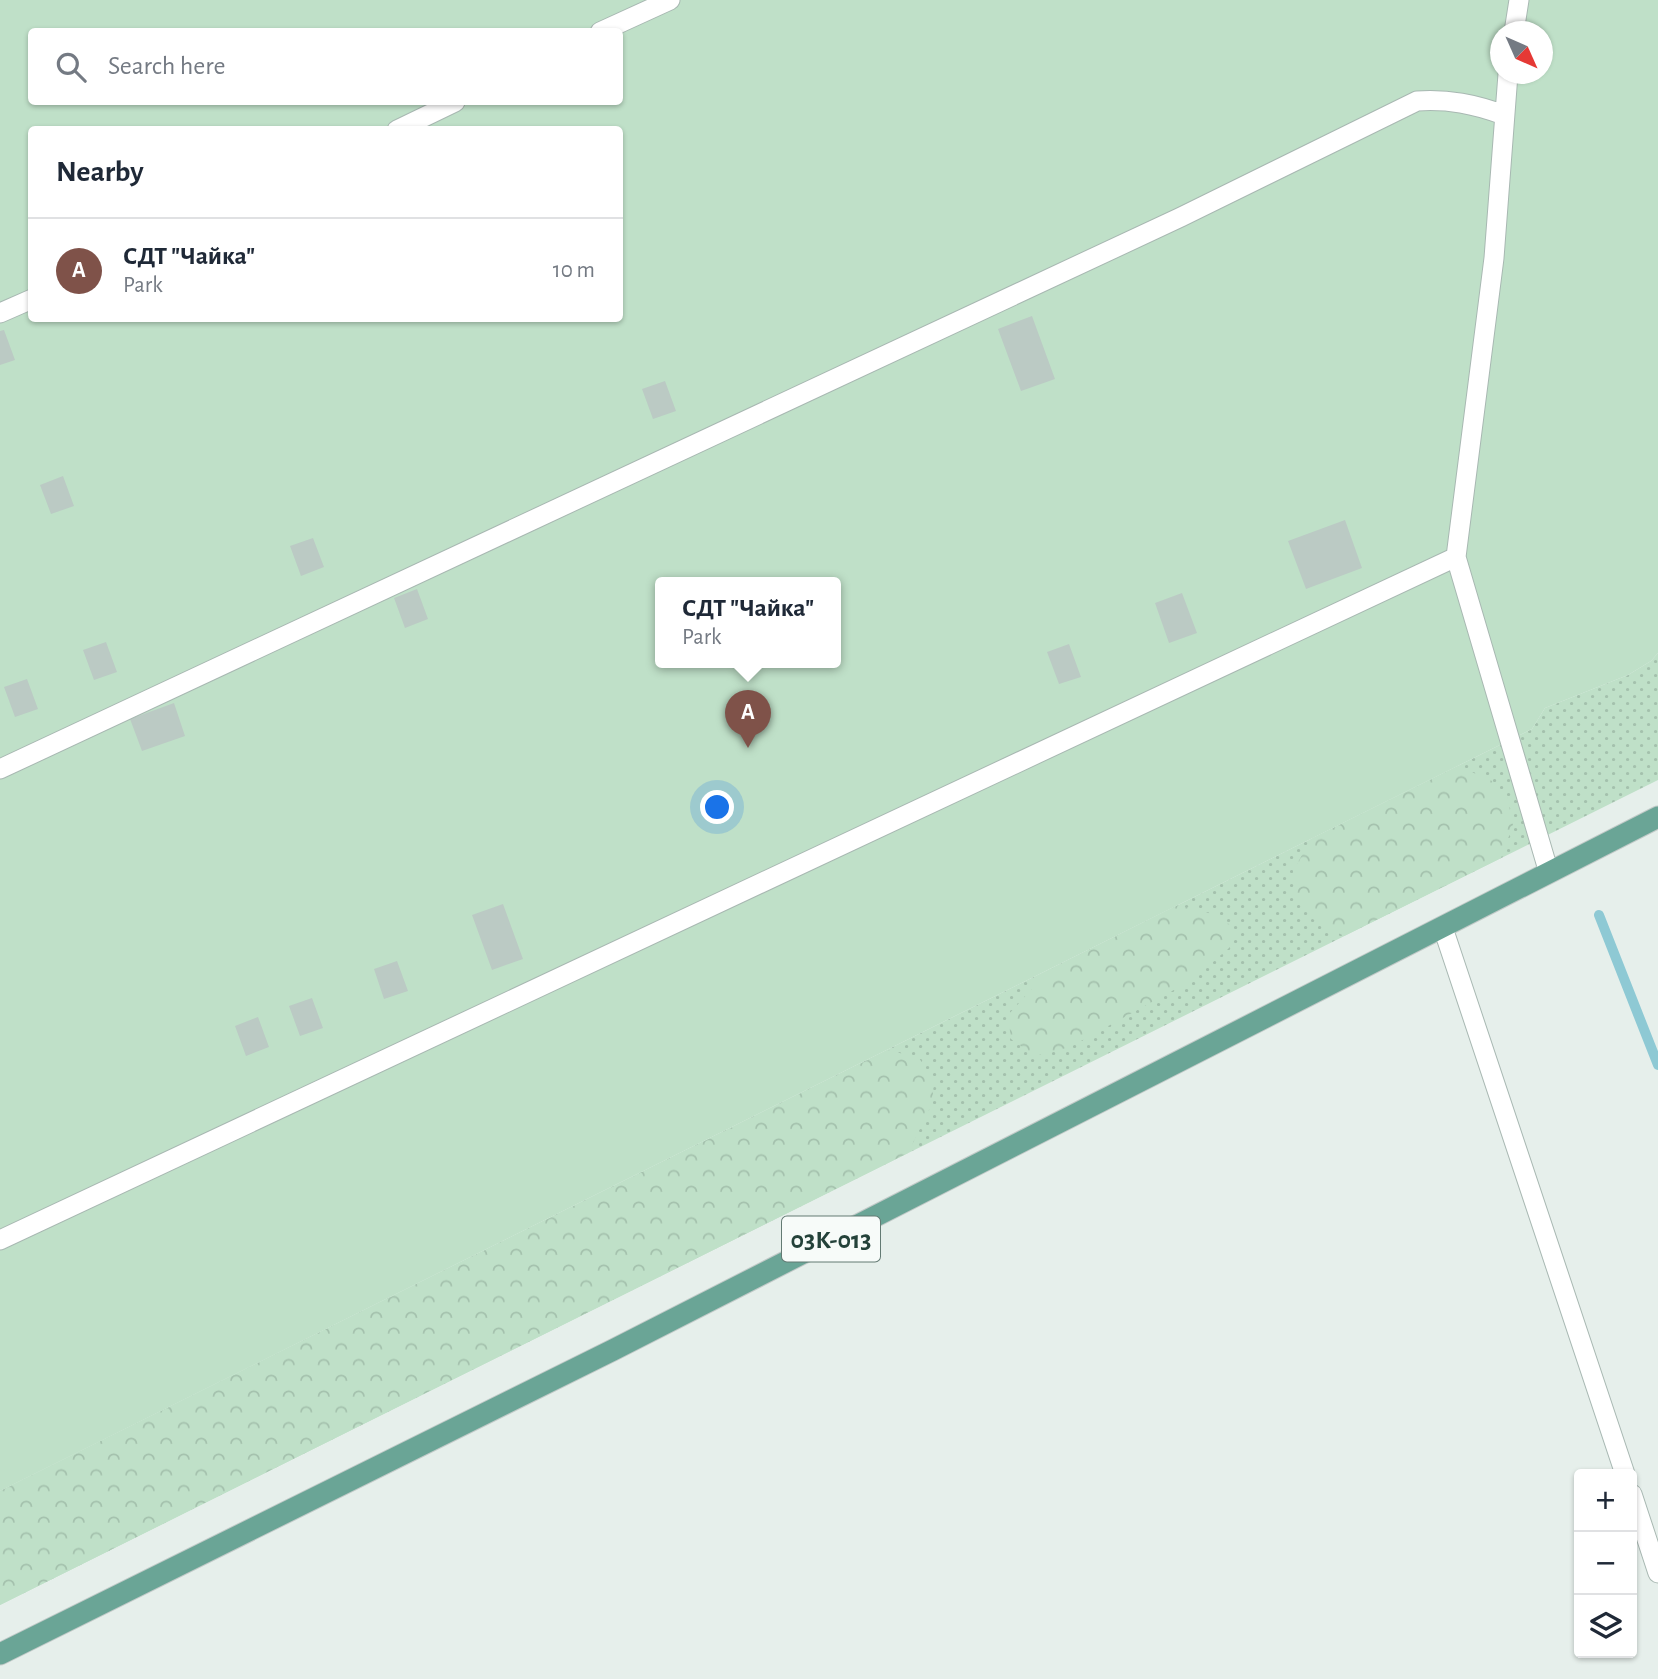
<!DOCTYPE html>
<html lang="en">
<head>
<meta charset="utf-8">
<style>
  :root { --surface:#fff; --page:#f6f6f7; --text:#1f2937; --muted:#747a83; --line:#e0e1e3; --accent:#7f5249 }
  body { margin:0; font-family:"Alegreya Sans",sans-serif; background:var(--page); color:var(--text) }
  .controls { position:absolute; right:21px; bottom:21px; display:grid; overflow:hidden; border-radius:7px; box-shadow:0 2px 5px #0004 }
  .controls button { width:63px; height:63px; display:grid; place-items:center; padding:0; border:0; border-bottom:2px solid var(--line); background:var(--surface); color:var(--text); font:35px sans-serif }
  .compass { position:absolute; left:1490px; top:21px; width:63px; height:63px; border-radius:50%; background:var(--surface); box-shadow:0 2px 5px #0004; rotate:135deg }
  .you { position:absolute; left:718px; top:808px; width:24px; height:24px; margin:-18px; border:5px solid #fff; border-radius:50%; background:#1a73e8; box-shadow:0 0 0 10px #1a73e833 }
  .badge { display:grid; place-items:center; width:46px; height:46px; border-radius:50%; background:var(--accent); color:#fff; font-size:23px; font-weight:700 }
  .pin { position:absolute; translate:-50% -58px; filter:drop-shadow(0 2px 4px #0008) }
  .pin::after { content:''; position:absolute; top:37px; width:24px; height:21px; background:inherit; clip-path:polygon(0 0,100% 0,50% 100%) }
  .popup { position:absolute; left:655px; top:577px; width:186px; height:91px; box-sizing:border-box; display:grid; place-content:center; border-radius:7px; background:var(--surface); filter:drop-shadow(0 2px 5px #0005); font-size:23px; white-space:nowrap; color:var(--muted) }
  .popup b { font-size:26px; color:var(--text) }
  .popup::after { content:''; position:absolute; left:50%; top:100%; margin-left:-14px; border:14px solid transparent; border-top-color:var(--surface) }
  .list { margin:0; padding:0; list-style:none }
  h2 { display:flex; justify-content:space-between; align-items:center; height:91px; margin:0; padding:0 28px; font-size:30px }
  h2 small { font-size:23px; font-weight:400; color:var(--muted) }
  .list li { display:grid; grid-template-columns:46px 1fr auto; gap:21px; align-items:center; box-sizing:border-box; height:105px; padding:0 28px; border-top:2px solid var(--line) }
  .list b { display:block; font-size:26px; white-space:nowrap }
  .list p { margin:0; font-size:23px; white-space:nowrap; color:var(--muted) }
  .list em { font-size:23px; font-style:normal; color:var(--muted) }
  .icon { flex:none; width:38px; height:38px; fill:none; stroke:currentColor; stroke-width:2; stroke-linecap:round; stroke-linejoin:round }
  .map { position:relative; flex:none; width:1658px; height:1679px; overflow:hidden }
  .search { position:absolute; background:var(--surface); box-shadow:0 2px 5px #0004; left:28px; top:28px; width:595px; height:77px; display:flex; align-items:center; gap:18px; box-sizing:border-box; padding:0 24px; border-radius:7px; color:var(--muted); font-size:26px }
  .panel { position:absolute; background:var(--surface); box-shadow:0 2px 5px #0004; left:28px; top:126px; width:595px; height:196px; border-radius:7px }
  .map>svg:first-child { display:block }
  .grass { fill:url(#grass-dots) }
  .forest { fill:url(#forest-crowns) }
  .garden { fill:#bfe0c8; fill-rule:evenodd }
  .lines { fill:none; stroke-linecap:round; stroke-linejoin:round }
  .stream { stroke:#8ec9d4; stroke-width:10 }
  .building { fill:#bbcac4 }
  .lane-casing { stroke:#a8b8b2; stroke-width:21 }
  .primary-casing { stroke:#c2cac8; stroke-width:23 }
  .lane { stroke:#fff; stroke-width:19 }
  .primary { stroke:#6aa596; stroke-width:21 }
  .labels { text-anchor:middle; stroke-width:5; stroke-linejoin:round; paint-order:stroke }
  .shield { fill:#f7fbf9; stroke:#637a73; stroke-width:2 }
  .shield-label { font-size:26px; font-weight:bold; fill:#24423a }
</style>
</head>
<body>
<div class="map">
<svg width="1658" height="1679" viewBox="0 0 1658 1679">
  <defs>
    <pattern id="grass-dots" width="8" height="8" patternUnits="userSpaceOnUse" patternTransform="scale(1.75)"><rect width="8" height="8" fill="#bfe0c8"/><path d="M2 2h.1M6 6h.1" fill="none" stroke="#a4c1ad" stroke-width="1.8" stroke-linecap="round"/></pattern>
    <pattern id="forest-crowns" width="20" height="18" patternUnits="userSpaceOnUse" patternTransform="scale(1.75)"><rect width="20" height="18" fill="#bfe0c8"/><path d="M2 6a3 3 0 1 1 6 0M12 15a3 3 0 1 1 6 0" fill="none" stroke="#a4c1ad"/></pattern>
  </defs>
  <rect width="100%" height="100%" fill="#e6efeb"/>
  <!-- grass -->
  <path class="grass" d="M1658 653V780L0 1605V1491L1532 729 1545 708 1628 675 1651 661Z"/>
  <!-- forest -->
  <path class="forest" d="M1458 766 1492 781 1507 796 1513 825 1501 858 1344 936 1313 919 1296 896 1293 871 1311 839Z
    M1178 905 1216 915 1233 927 1229 948 1192 980 1070 1047 1035 1056 1011 1039 1008 1015 1049 970Z
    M888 1050 919 1058 934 1081 932 1104 908 1153 0 1605V1491Z"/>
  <!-- garden -->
  <path class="garden" d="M0 0H1658V653L1651 661 1628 675 1545 708 1532 729 0 1491ZM32 32H620V102H32ZM1500 32H1542V74H1500ZM32 130H620V318H32ZM660 582H836V662H660Z"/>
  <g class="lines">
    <!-- stream -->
    <path class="stream" d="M1599 915 1658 1065"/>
  </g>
  <!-- building -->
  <path class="building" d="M1032 316 1055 379 1021 391 998 329Z
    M4 330 15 360 0 365V331Z
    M665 381 676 411 653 419 642 389Z
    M63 476 74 506 51 514 40 485Z
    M1345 520 1362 568 1306 589 1288 541Z
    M313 538 324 567 301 576 290 546Z
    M417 589 428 619 405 628 394 598Z
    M1182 593 1197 633 1169 643 1155 603Z
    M106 642 117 672 94 680 83 650Z
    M1069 644 1081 677 1059 684 1047 652Z
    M27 679 38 709 15 717 4 687Z
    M174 703 185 736 142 751 130 719Z
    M503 904 523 959 492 970 472 915Z
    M397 961 408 991 384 999 374 969Z
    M312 998 323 1028 300 1036 289 1006Z
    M258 1017 269 1047 246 1056 235 1026Z"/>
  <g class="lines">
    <defs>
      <path id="lane" d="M600 32 670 0
        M1514 32 1519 0
        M1508 74 1494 258 1456 557 1549 873
        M397 130 455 102
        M0 313 32 299
        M0 769 1181 217 1417 101C1449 99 1474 104 1504 115
        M1443 928 1625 1474
        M0 1240 1456 557
        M1632 1494 1658 1573"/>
      <path id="primary" d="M0 1654 613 1350 1658 817"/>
    </defs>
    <!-- lane casing -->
    <use href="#lane" class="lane-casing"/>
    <!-- primary casing -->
    <use href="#primary" class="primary-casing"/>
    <!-- lane -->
    <use href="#lane" class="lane"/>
    <!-- primary -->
    <use href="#primary" class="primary"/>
  </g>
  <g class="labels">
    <!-- shield labels -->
    <rect class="shield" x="782" y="1216.5" width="98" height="45" rx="5"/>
    <g class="shield-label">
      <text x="831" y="1248">03К-013</text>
    </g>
  </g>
</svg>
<div class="controls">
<button>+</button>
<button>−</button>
<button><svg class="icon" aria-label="layers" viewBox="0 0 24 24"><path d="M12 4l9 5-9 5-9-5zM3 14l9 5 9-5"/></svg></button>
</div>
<svg class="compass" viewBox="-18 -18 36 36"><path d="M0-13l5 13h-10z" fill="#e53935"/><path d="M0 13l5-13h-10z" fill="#747a83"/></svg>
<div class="you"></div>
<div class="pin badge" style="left:748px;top:748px">A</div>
<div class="popup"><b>СДТ &quot;Чайка&quot;</b>Park</div>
<div class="search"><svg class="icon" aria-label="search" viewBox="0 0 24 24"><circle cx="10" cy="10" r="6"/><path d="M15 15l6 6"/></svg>Search here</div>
<section class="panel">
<h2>Nearby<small></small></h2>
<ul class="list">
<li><span class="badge">A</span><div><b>СДТ &quot;Чайка&quot;</b><p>Park</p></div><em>10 m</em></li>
</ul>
</section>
</div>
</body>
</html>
